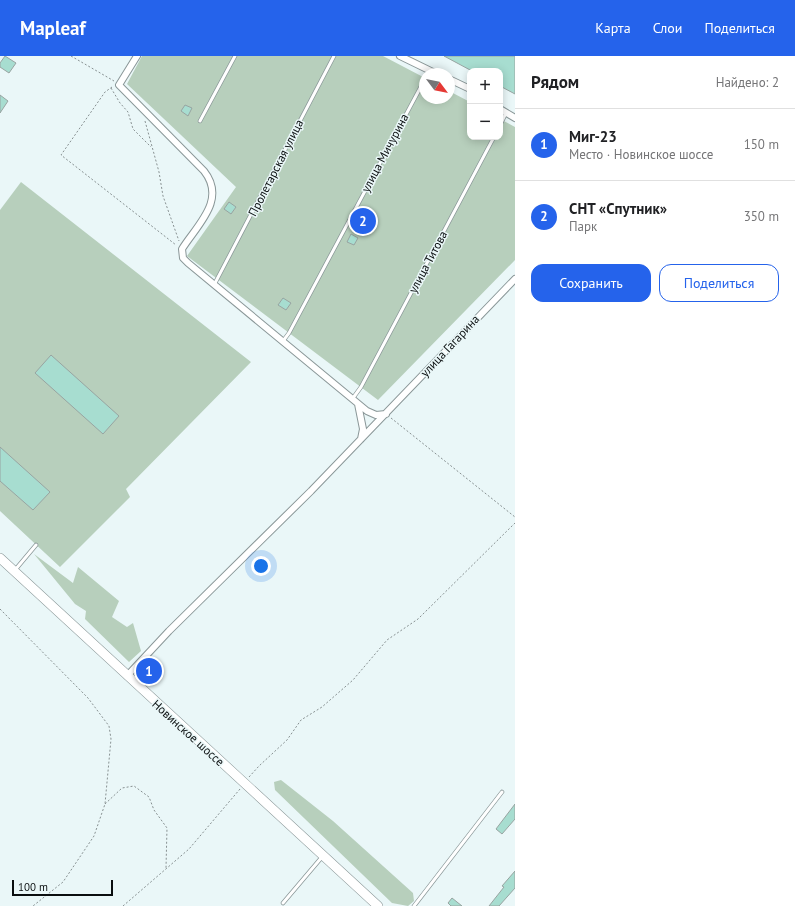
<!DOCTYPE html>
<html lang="ru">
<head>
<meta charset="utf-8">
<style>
  :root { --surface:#fff; --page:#f6f6f6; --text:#202124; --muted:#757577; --line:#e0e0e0; --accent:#2563eb }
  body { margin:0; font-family:"PT Sans",sans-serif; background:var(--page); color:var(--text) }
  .controls { position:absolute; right:12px; top:12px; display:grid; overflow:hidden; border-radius:8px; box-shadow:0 2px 10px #0003 }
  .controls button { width:36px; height:36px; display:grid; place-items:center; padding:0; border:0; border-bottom:1px solid var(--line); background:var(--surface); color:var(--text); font:20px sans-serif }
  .compass { position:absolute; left:419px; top:12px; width:36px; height:36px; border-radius:50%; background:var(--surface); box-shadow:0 2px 10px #0003; rotate:122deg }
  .scale { position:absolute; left:12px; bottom:10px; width:101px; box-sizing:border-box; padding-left:4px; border:2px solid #0a0e0f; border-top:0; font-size:11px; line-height:14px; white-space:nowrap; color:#0a0e0f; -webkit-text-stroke:3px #eaf7f8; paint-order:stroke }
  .you { position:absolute; left:261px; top:510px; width:14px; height:14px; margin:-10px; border:3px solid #fff; border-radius:50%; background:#1a73e8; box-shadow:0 0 0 6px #1a73e833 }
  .badge { display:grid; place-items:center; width:26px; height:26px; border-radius:50%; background:var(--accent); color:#fff; font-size:13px; font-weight:700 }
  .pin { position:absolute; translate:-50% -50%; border:2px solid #fff; box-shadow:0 1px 4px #0006 }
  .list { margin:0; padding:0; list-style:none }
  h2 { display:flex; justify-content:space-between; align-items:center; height:52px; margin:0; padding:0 16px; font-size:17px }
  h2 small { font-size:13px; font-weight:400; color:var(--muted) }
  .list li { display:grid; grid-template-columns:26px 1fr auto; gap:12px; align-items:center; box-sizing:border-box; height:72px; padding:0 16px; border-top:1px solid var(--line) }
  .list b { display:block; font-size:15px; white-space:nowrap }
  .list p { margin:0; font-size:13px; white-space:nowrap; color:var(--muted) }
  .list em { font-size:13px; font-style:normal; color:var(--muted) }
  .actions { display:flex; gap:8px; padding:12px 16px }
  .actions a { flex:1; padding:9px 0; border:1px solid var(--accent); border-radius:12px; text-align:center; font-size:14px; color:var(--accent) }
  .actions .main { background:var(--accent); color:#fff }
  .map { position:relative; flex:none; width:515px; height:850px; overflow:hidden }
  header { display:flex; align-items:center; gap:24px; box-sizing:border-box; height:56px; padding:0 20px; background:var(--accent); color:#fff }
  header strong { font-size:19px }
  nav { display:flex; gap:22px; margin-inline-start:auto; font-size:14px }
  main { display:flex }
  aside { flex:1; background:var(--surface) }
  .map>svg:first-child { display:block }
  .green { fill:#b7cfbc }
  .building { fill:#a7ddd0; stroke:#98a4a1 }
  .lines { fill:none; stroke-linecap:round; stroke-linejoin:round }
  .lane-casing { stroke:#8a9798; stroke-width:4.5 }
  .street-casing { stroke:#8a9798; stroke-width:8 }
  .secondary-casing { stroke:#8a9798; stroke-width:10 }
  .path { stroke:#889192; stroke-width:1; stroke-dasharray:2 2; stroke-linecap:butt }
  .lane { stroke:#fff; stroke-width:3 }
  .street { stroke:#fff; stroke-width:6 }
  .secondary { stroke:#fff; stroke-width:9 }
  .labels { text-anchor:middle; stroke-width:3; stroke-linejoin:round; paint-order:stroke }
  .street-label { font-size:12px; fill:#0a0e0f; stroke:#eaf7f8 }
</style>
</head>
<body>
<header>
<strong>Mapleaf</strong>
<nav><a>Карта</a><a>Слои</a><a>Поделиться</a></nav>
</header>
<main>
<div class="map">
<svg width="515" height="850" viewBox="0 0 515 850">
  <rect width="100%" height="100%" fill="#eaf7f8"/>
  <!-- green -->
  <path class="green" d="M142 0H383L425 22V42H449V35L470 46V81H500V63L515 71V204L378 344 187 200 236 131 127 28Z
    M21 126 251 306 126 433 130 441 60 511 0 455V154Z
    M34 498 73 527 78 511 119 545 112 561 127 571 133 567 141 595 129 606 85 563 86 555 75 548Z
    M281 724 333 765 413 837 414 845 408 850 392 847 275 734 274 726Z"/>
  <!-- building -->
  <path class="building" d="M5 0 16 7 9 17 0 11V7Z
    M444 0H515V38L500 30V15H472Z
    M0 39 8 45 0 57Z
    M185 49 192 52 188 60 181 55Z
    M229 146 236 151 231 158 224 153Z
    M351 178 358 182 354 189 347 186Z
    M283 242 291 247 286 254 278 249Z
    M51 299 119 360 103 378 35 317Z
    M0 391 50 436 33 454 0 425Z
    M515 748V763L502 778 496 773Z
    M515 815V832L499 850H489L504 831 502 830Z
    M452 842 462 850H451L448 847Z"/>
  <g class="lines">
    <defs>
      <path id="lane" d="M200 65 235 0
        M500 69 506 57
        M214 229 334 0
        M283 285 289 277 425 23
        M353 342 361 331 494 81
        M15 514 36 489
        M283 847 322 801
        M414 850 502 736"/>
      <path id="street" d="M137 0 119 29 204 115C227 144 197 169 182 193L183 202 188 207 367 355 376 359 386 358
        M400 0 437 18
        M449 23 470 33
        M500 53 515 62
        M358 348 363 373 361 383
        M127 620 169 575 311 435 515 223"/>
      <path id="secondary" d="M0 502 378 850"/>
    </defs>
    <!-- lane casing -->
    <use href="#lane" class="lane-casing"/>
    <!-- street casing -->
    <use href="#street" class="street-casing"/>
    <!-- secondary casing -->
    <use href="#secondary" class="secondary-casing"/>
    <!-- path -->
    <path class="path" d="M71 0 114 25
      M112 31 105 36 61 99 176 189
      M111 32 120 47 128 56 133 73 151 91
      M145 65 159 116 163 140 179 185
      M391 362 515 461
      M0 553 88 642 109 670 111 683 105 748 94 780 63 826 33 850
      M249 721 259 710 287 684 301 664 322 651 353 624 387 584 418 563 515 467
      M105 748 122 732 134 730 149 741 154 754 167 772 166 812
      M123 850 189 793 240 733"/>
    <!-- lane -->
    <use href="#lane" class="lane"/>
    <!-- street -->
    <use href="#street" class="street"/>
    <!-- secondary -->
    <use href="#secondary" class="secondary"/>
  </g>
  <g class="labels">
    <!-- street labels -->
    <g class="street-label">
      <text transform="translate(385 97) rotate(-62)" y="4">улица Мичурина</text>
      <text transform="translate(276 112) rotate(-63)" y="4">Пролетарская улица</text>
      <text transform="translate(428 206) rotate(-62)" y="4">улица Титова</text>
      <text transform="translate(450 290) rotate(-47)" y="4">улица Гагарина</text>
      <text transform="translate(188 677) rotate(42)" y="4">Новинское шоссе</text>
    </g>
  </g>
</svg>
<div class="controls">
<button>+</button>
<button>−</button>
</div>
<svg class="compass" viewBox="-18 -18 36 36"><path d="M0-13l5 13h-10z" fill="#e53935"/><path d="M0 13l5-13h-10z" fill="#757577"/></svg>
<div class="scale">100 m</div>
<div class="you"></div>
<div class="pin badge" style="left:149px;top:615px">1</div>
<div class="pin badge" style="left:363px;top:165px">2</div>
</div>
<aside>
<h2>Рядом<small>Найдено: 2</small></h2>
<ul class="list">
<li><span class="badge">1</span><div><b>Миг-23</b><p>Место · Новинское шоссе</p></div><em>150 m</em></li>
<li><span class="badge">2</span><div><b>СНТ «Спутник»</b><p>Парк</p></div><em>350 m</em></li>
</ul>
<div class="actions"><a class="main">Сохранить</a><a>Поделиться</a></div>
</aside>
</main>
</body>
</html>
